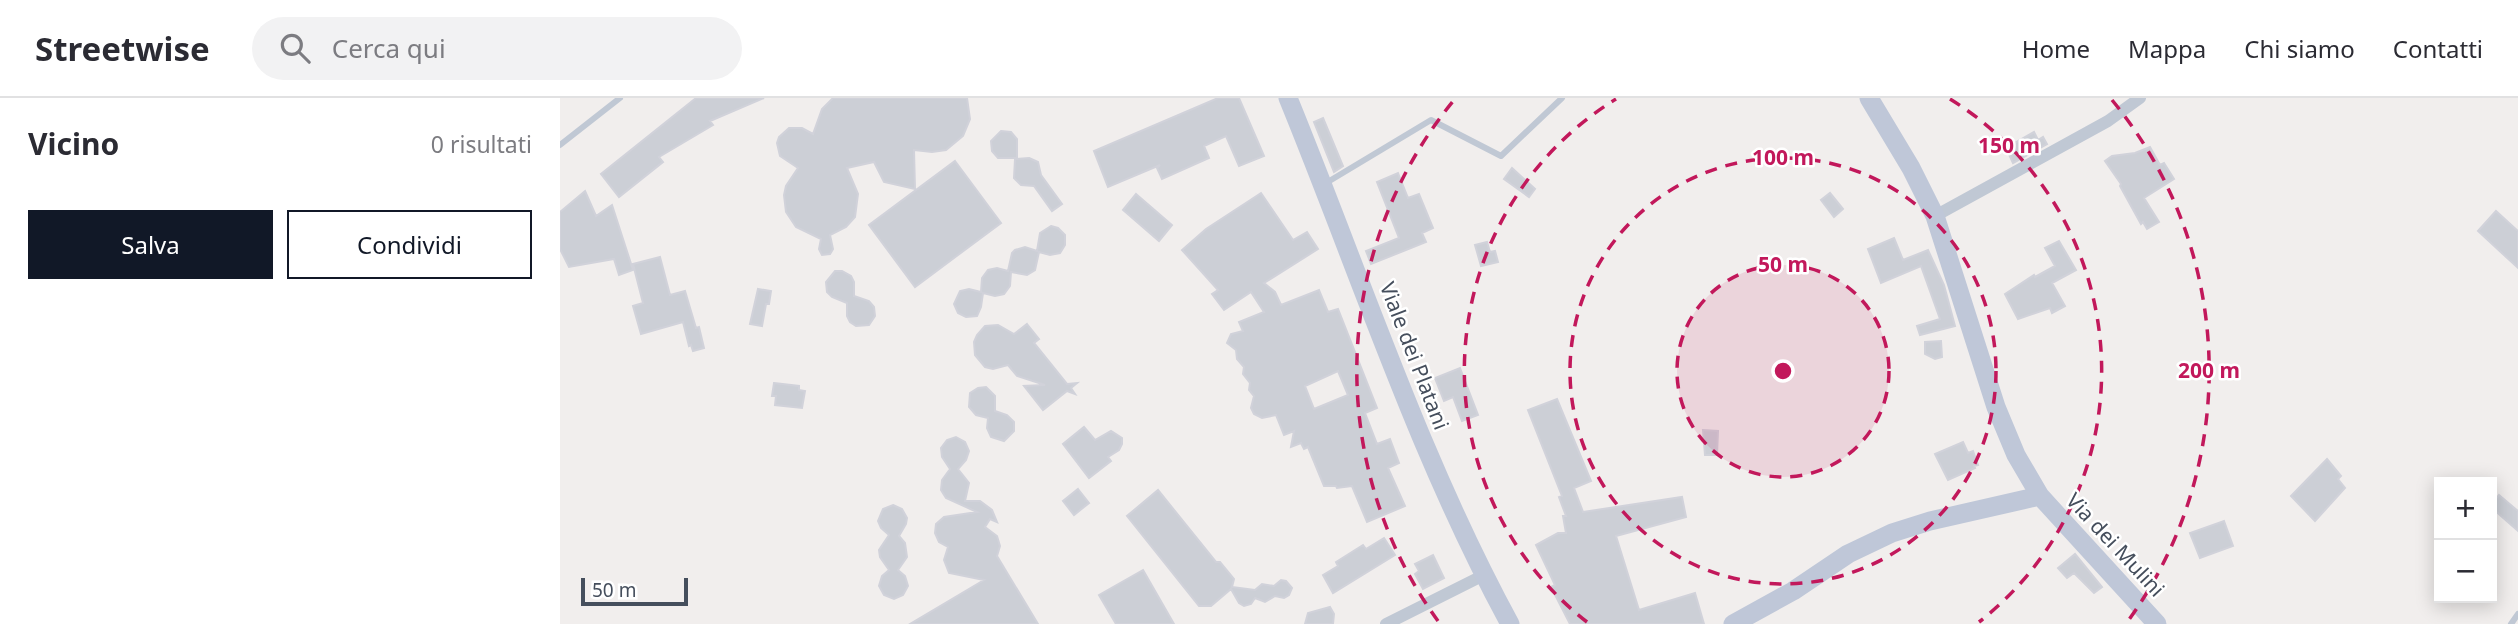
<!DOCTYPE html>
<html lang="it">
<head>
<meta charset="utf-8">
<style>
  :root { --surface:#fff; --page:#f2f2f3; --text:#2b2b33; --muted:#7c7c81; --line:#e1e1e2; --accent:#111827 }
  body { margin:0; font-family:"Noto Sans",sans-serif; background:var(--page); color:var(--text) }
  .controls { position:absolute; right:21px; bottom:21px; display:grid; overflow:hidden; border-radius:0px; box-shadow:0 4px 18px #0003 }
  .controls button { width:63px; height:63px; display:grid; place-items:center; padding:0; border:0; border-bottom:2px solid var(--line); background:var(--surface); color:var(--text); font:35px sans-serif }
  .scale { position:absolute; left:21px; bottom:18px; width:107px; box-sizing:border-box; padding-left:7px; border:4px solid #454e5c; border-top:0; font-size:19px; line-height:24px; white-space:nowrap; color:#454e5c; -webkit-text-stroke:5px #fff; paint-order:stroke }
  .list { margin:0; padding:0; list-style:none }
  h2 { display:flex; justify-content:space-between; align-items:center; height:91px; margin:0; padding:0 28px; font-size:30px }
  h2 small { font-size:23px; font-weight:400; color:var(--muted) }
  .actions { display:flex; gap:14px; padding:21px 28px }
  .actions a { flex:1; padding:16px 0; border:2px solid var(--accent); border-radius:0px; text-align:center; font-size:24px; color:var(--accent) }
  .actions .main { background:var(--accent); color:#fff }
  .icon { flex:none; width:38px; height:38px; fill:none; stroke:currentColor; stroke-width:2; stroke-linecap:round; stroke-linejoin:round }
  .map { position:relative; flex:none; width:1958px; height:526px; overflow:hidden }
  header { display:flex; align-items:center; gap:42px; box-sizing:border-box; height:98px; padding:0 35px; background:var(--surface); border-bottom:2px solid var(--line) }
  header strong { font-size:33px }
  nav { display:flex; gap:38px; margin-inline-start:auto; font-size:24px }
  .search { width:490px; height:63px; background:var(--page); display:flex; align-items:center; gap:18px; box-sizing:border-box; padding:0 24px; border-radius:38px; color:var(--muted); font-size:26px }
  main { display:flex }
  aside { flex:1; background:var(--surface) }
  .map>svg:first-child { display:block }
  .building { fill:#cccfd6; stroke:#d1d2da; stroke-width:2; fill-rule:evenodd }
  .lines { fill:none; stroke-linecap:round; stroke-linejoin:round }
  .lane { stroke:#c0c8d4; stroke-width:6 }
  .street { stroke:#c0c8d4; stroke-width:12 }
  .secondary { stroke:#bfc7d8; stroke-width:19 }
  .ring { fill:none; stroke:#c2185b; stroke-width:3.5; stroke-dasharray:12 9 }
  .labels { text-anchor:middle; stroke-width:5; stroke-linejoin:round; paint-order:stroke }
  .street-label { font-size:21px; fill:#454e5c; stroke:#fff }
  .centre { fill:#c2185b; stroke:#fff; stroke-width:3.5 }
  .ring-label { font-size:21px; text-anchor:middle; font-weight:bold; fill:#c2185b; stroke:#fff; stroke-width:5; stroke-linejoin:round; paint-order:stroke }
</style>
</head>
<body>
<header>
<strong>Streetwise</strong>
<div class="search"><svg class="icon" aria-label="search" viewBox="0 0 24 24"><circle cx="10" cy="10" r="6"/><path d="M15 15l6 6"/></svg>Cerca qui</div>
<nav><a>Home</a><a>Mappa</a><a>Chi siamo</a><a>Contatti</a></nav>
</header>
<main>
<aside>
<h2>Vicino<small>0 risultati</small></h2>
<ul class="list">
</ul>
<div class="actions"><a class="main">Salva</a><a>Condividi</a></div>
</aside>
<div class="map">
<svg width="1958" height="526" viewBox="0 0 1958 526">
  <rect width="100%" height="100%" fill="#f1eeed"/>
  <!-- building -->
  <path class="building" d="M136 0H204L150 23 153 27 99 59 103 64 59 99 41 76Z
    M273 0H407L410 21 403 38 386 52 372 54 354 52 355 91 324 84 314 64 287 70 298 96 295 119 286 129 270 137 273 151 270 156 262 157 259 151 261 141 236 129 226 114 224 97 226 88 238 70 220 58 217 45 219 39 229 30H242L253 36 262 11Z
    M658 0H679L704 58 679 68 666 38 644 48 649 60 602 81 597 70 600 67 548 89 534 53Z
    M763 20 783 68 774 74 754 24Z
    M441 33 451 34 457 41V60H438L432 53 431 43Z
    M1474 34 1478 42 1483 39 1487 46 1453 65 1446 50Z
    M1590 49 1600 67 1604 65 1614 81 1584 100 1599 124 1587 131 1583 124 1581 126 1560 88 1561 86 1545 63 1552 58 1575 55Z
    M469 60 478 64 481 77 502 106 492 113 474 88 461 87 454 80 455 61Z
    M395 63 441 125 355 189 309 127Z
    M952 70 975 91 969 99 944 81Z
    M838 75 848 100 859 96 873 130 862 135 866 144 811 166 806 153 839 140 817 84Z
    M25 93 36 118 52 107 73 172 59 177 54 161 9 169 0 151V114Z
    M701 95 733 142 747 134 758 151 704 185 715 194 721 207 759 192 768 214 778 211 817 310 805 315 817 346 830 341 839 365 828 370 845 408 807 424 792 388 777 390 776 388H764L748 349 744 351 741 345 731 349 734 333 724 337 716 317 702 320 694 316 691 310 694 298 689 292 690 285 683 276 684 269 677 261 676 252 667 245 671 236 683 233 679 224 704 214 691 194 664 212 652 196 658 192 622 152 646 131ZM778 273 788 297 754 311 745 288Z
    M1270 95 1283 111 1274 119 1261 102Z
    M576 96 612 127 599 143 563 112Z
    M1936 113 1958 133V170L1918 133Z
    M491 128 498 130 505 137V147L500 155 490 157 479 154 475 172 467 177 451 174 450 188 444 196 435 198 423 195 421 209 417 218 406 219 398 215 394 206 400 193 409 191 421 194 422 180 428 172 437 170 448 173 452 155 455 152 465 149 477 153 480 135Z
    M1334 140 1343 162 1368 152 1384 187 1395 228 1360 237 1357 228 1380 221 1361 168 1321 185 1308 151Z
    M1499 143 1516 172 1492 185 1505 208 1492 215 1490 210 1458 221 1445 196 1474 177 1475 179 1495 168 1485 150Z
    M927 144 930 154 935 153 938 164 921 168 915 147Z
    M100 159 110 197 125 193 136 230 139 229 144 250 133 253 131 247 129 248 123 224 81 236 73 208 83 205 73 166Z
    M275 173H282L291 178 294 184V198L309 203 314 209 315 218 309 227 296 228 290 224 287 218V205L272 199 267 194 266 184Z
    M198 191 211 193 209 206H206L202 228 190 226Z
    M467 226 479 241 474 245 507 286 517 285 511 290 515 296 507 293 483 312 464 288 485 287 457 278 448 267 433 271 425 269 415 257 414 244 417 237 425 228 438 227 454 236Z
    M1381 243 1382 259 1375 261 1365 256V244Z
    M900 270 918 317 902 323 893 299 884 303 875 280Z
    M214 285 239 288V292L245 293 242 310 215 307 216 298H212Z
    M426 289 435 298V313L447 317 454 324V333L444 343 431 339 427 330 428 320 416 317 409 309 410 295 418 290Z
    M997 301 1031 383 1014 390 1023 414 1122 399 1126 419 1056 438 1079 512 1135 495 1144 526H1010L991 489 995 487 976 447 998 435H1006L1003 418H1006L999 399 1002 398 968 312Z
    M524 329 535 342 551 333 562 340V346L559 352 548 359 551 363 529 380 503 346Z
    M1143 332 1158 333 1157 357H1145Z
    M396 339 405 344 409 353 406 362 398 371 409 385 405 403H420L432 412 437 424 430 421 425 429 437 438 440 448 437 458 478 526H350L424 482 389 475 384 462 388 449 379 444 375 435 376 426 384 419 417 414 386 400 381 392 382 382 390 371 382 359 381 350 387 342Z
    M1403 344 1408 355 1413 353 1418 367 1414 368 1415 370 1388 382 1375 356Z
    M1767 361 1781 378 1778 381 1785 390 1755 423 1731 398Z
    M518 391 529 405 514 417 503 403Z
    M598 392 656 464H660L674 481 672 489 695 492 702 486 714 488 721 482 726 483 732 490 729 497 724 500 715 498 705 504 695 500 691 506 684 508 679 505 671 491 651 508H639L567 418Z
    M1939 397 1958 413V433L1932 410V406Z
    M333 407 342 411 347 420 346 426 339 438 345 445 347 459 338 472 345 478 348 488 343 497 334 501 324 497 319 488 322 478 329 472 320 459 319 452 329 437 321 430 318 423 323 411Z
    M1664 423 1673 448 1640 460 1630 435Z
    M824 440 835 457 773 495 763 477 778 468 776 464 803 447 806 451Z
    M1515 456 1542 489 1534 495 1514 475 1507 480 1498 470Z
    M873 457 884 480 863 491 855 476 859 473 855 466Z
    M583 472 614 526H556L539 497Z
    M770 509 774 516 773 526H745L748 515Z"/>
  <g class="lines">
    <!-- lane -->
    <path class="lane" d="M0 47 60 0
      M766 85 871 22 941 58 1002 0
      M1951 526 1958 516"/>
    <!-- street -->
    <path class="street" d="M1375 118 1548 23 1580 0
      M826 526 924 477"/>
    <!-- secondary -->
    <path class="secondary" d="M728 0C800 176 859 359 950 526
      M1309 0 1351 70 1375 118 1436 309 1456 357 1480 398 1597 526
      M1173 526 1233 493 1288 456 1332 435 1370 423 1480 398"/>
  </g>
  <!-- distance rings -->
  <circle cx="1223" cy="273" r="106" fill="#c2185b" fill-opacity=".12"/>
  <g class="ring">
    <circle cx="1223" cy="273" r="106"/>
    <circle cx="1223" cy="273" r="213"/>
    <path d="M1027 524A319 319 0 0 1 1056 1M1390 1A319 319 0 0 1 1419 524"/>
    <path d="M878 523A426 426 0 0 1 894 2M1552 2A426 426 0 0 1 1568 523"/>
  </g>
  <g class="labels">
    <!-- street labels -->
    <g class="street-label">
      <text transform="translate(854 258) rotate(69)" y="7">Viale dei Platani</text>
      <text transform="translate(1555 447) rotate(47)" y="7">Via dei Mulini</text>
    </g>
  </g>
  <circle cx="1223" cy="273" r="10" class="centre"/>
  <g class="ring-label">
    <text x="1449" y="55">150 m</text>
    <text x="1223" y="67">100 m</text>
    <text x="1223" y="174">50 m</text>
    <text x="1649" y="280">200 m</text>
  </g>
</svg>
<div class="controls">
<button>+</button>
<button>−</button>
</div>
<div class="scale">50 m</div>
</div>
</main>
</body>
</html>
